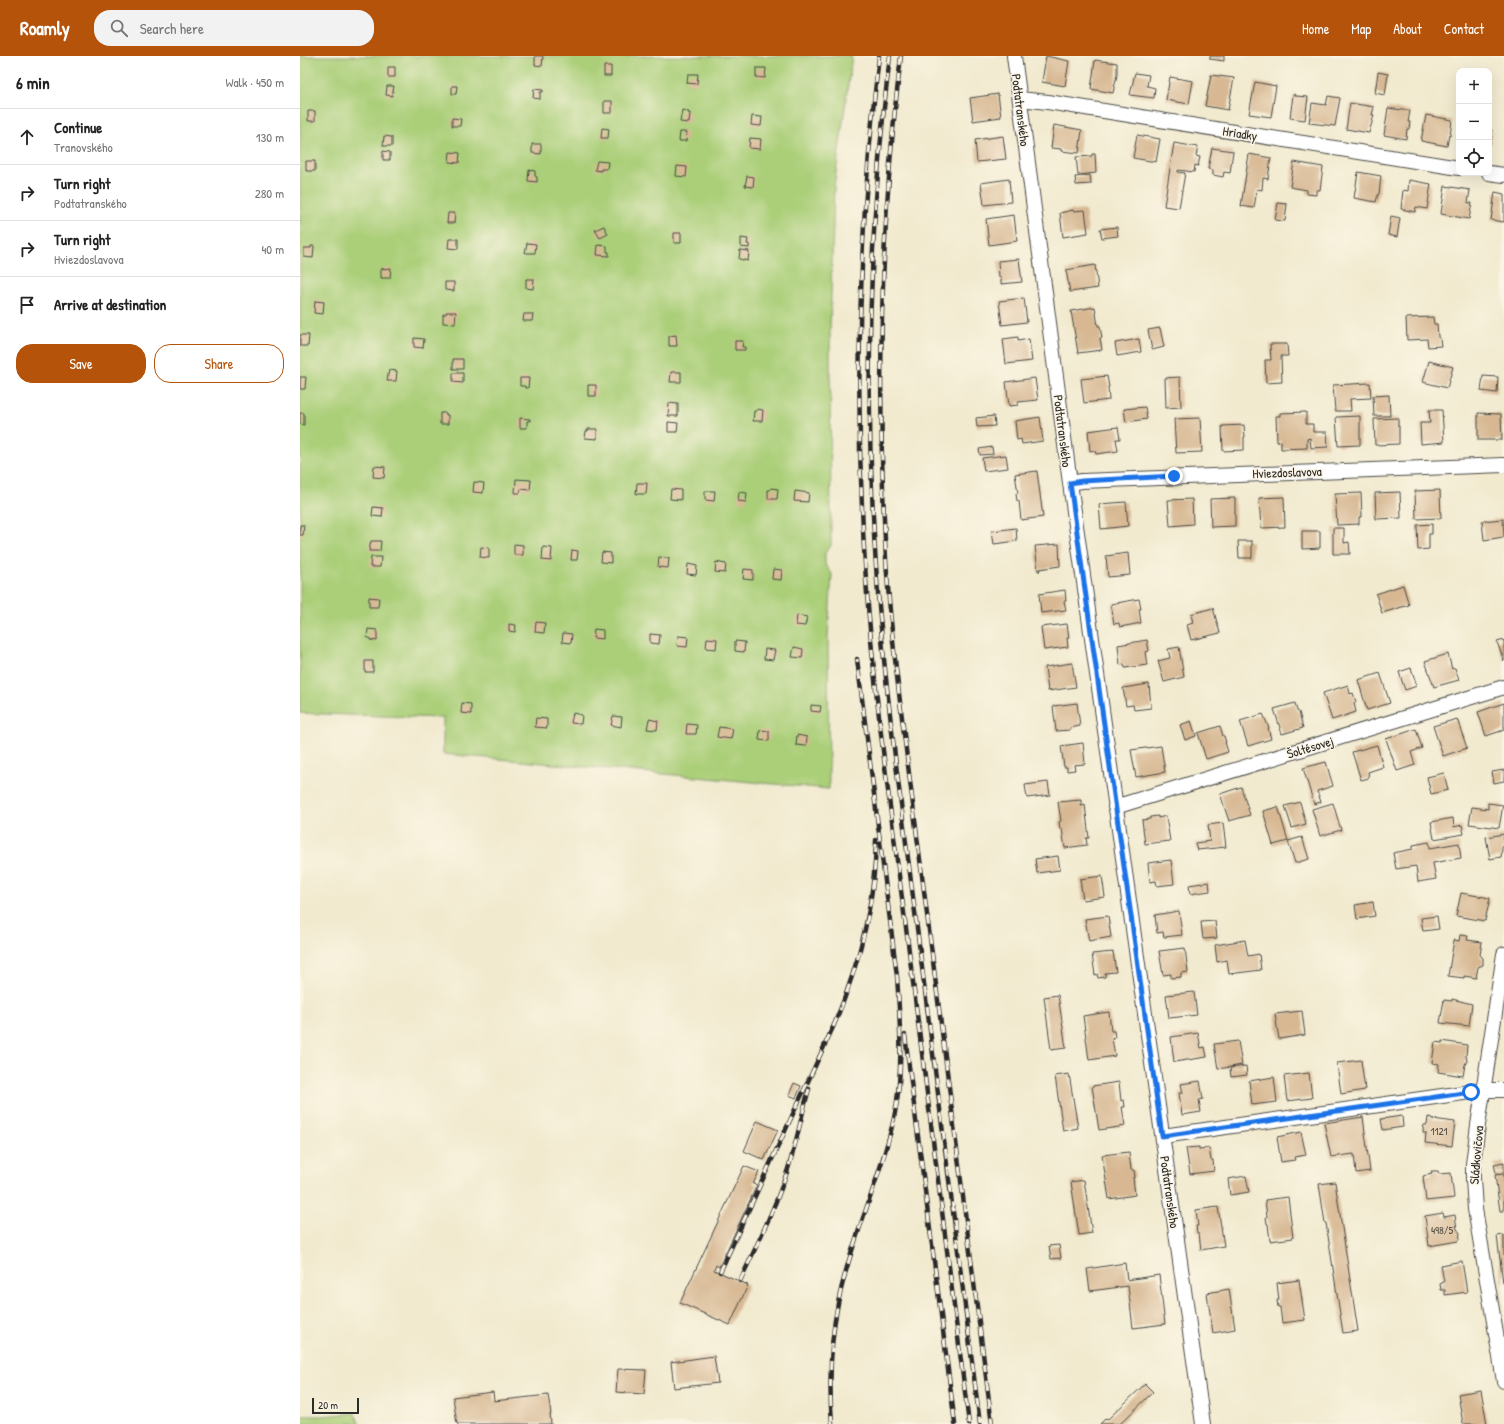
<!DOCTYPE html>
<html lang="en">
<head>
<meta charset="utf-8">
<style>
  :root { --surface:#fff; --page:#f2f2f2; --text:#222; --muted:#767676; --line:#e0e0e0; --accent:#b45309 }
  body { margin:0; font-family:"Patrick Hand",sans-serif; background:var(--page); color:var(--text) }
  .controls { position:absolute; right:12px; top:12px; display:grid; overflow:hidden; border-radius:8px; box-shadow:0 4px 16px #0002 }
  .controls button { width:36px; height:36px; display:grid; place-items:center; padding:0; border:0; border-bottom:1px solid var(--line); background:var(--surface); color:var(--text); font:20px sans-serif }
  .scale { position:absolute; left:12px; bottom:10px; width:47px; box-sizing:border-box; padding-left:4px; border:2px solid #2b2b2b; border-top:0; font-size:11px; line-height:14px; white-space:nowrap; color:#2b2b2b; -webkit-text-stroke:3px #fcf5e5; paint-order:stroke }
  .stop { position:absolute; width:12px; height:12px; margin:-9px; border:3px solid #1a73e8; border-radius:50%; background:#fff }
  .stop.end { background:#1a73e8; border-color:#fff; box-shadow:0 1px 4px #0008 }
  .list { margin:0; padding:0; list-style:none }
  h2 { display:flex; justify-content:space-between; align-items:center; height:52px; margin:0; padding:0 16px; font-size:17px }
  h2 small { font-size:13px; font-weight:400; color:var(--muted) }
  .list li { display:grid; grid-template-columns:26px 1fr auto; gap:12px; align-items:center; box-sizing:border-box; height:56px; padding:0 16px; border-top:1px solid var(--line) }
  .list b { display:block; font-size:15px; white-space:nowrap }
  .list p { margin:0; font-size:13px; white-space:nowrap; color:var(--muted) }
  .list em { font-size:13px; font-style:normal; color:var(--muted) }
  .actions { display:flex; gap:8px; padding:12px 16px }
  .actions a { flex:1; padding:9px 0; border:1px solid var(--accent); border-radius:16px; text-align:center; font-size:14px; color:var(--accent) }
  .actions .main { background:var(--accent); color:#fff }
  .icon { flex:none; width:22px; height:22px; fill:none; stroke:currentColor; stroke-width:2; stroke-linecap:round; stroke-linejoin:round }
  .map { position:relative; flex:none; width:1204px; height:1368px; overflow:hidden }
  header { display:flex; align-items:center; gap:24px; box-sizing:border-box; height:56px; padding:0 20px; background:var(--accent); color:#fff }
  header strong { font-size:19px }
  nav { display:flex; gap:22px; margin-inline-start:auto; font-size:14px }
  .search { width:280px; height:36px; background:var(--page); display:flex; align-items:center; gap:10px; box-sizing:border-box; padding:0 14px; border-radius:16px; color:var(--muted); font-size:15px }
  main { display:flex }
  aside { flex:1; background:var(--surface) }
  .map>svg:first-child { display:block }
  .green { fill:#abcf79; stroke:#6b7d52 }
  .building { fill:#d7b893 }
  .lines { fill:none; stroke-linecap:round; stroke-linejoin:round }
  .minor-casing { stroke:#494844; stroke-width:16 }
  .minor { stroke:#fff; stroke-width:14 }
  .rail-casing { stroke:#2b2b2b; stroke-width:4.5 }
  .rail { stroke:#fcf5e5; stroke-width:3; stroke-dasharray:9; stroke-linecap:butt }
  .route { stroke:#1a73e8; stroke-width:5 }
  .labels { text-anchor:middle; stroke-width:3; stroke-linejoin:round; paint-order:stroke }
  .number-label { font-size:11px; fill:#564e45 }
  .street-label { font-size:13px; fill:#2b2b2b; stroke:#fcf5e5 }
</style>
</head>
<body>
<header>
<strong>Roamly</strong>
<div class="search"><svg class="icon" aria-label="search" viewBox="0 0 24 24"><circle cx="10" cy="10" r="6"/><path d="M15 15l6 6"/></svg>Search here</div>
<nav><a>Home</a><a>Map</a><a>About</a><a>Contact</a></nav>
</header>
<main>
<aside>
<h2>6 min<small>Walk · 450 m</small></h2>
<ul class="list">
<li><svg class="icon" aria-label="ahead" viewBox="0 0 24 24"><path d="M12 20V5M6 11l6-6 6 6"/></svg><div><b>Continue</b><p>Tranovského</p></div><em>130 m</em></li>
<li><svg class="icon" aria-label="right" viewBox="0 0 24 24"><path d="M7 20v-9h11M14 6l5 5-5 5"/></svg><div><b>Turn right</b><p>Podtatranského</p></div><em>280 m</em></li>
<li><svg class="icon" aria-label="right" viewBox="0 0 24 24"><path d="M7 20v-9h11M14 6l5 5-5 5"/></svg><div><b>Turn right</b><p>Hviezdoslavova</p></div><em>40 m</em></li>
<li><svg class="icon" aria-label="arrive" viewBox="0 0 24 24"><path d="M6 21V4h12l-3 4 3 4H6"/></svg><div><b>Arrive at destination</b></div></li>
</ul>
<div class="actions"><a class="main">Save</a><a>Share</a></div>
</aside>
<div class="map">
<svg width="1204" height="1368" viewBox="0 0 1204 1368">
  <rect width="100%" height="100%" fill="#fcf5e5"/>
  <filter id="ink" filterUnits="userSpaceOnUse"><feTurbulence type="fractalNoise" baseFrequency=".025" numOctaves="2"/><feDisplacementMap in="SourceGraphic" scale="8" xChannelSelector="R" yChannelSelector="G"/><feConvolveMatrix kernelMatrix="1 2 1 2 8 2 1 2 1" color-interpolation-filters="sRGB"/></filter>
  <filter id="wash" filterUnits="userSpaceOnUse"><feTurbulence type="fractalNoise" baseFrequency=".012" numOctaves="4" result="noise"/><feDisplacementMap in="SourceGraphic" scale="16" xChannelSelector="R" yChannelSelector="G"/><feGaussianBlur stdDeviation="0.9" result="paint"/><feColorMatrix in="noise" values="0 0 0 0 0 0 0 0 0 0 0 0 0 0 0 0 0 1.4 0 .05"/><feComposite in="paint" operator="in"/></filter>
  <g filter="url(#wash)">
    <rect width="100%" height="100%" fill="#f1eacf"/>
    <!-- green -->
    <path class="green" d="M0 0H552L534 131 530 275 531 490 525 497V508L532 518 528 581 529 733 143 698V662L20 658 0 657Z
      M55 1357 60 1368H0V1360H22Z"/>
    <g id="blocks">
      <!-- building -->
      <path class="building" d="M235 0H243L242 10 235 9Z
        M746 0 769 5 765 30 742 26Z
        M910 0H924V5L910 3Z
        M795 4 817 7V19L813 37 791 33Z
        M304 10H311V20H304Z
        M88 11H95V21H88Z
        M456 12H466L465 22 456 21Z
        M1078 16 1088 18 1085 39 1075 37Z
        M835 17 849 19 847 30 855 32 854 42 830 39Z
        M388 18H398L397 28 387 27Z
        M911 19 934 22 928 54 905 50Z
        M870 21 893 25 889 48 866 44Z
        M955 26 976 30 971 61 949 58Z
        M87 30H94L92 40 86 39Z
        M152 30H157L156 38H152Z
        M234 33 243 34V36H240V43L233 42Z
        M698 38 701 61 673 65 670 42Z
        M995 38 996 40 1008 41 1005 64 990 62 993 39Z
        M1028 40 1040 42 1035 70 1009 67 1012 47 1026 49Z
        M304 45H312V57H304Z
        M1050 47 1074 51 1072 59H1074L1069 77 1046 73Z
        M1088 52 1110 55 1108 66H1110L1109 73H1107L1106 83 1084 79Z
        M382 54 388 55V57H390L389 67 380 66Z
        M8 55H15V65H8Z
        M1126 59 1152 64 1150 80 1149 79 1147 90 1121 85Z
        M452 60 462 61 461 70 451 69Z
        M152 62 161 63 160 70H152Z
        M754 69 782 74 779 97 761 95V93L751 92Z
        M302 72 309 73 308 82H301Z
        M1189 74H1192L1190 89H1189Z
        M380 76H387L386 85H379Z
        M837 79 860 83 856 106 833 102Z
        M84 80 92 81V90H83Z
        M703 80 706 103 677 106 675 84Z
        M450 82 461 83 460 93 449 92Z
        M874 87 898 91 896 100 900 101 898 110 895 109 894 116 878 114V116L885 117 879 152 864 150Z
        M232 88H241V98L232 97Z
        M912 92 933 95 930 117 924 116 923 121 913 119V114L908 113Z
        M83 95 90 96V104H83Z
        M150 96 160 97 159 107 149 106Z
        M792 98H795L796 117 778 119 776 101 792 100Z
        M949 98 971 102 968 123 963 122 962 134 957 133 954 152 941 150Z
        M6 105H15V115H6Z
        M297 105 308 106 307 113H301V115L295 114Z
        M994 106 1023 111 1020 134H1016V139L1007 138V134L990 131Z
        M377 110 387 111 386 121 376 120Z
        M229 114 235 115V120L237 121V126L228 125Z
        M1058 116 1081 120 1079 138H1078L1076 146 1054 142Z
        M790 119 791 128 776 129 775 121Z
        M447 120 454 121 453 131 445 130Z
        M709 123 711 146 684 149 681 127Z
        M1109 124 1131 128 1127 153 1116 151 1115 156 1101 153 1103 134 1108 135Z
        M1145 130 1170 134 1168 147H1172L1169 163 1141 158Z
        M1195 136 1204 138V166L1191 164Z
        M978 147 987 148 985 165 975 164Z
        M773 154V155L785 154 788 177 763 181 760 157Z
        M148 157H155L154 167H147Z
        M714 159 717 185 689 189 686 163Z
        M1091 160 1100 162 1097 181 1088 179Z
        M304 170 308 178 300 182 295 174Z
        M817 171 818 180 802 182 800 173Z
        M374 177H381V187H374Z
        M441 182 448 183 447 188H449V192L441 191Z
        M149 183H158V193L148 192Z
        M227 187 236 188 235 197H225Z
        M298 189 307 190V196H309V200L297 199Z
        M11 190H14L13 202 4 201V192H11Z
        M440 194 449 195 448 205 439 203Z
        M719 203 722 226 701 228V221H699L698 205Z
        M795 209 798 232 770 236 766 214Z
        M91 212 90 222H81V213Z
        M226 223H234L233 233 226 232Z
        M145 226H154V235L145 234Z
        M724 242 727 266 702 269 699 245Z
        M15 245 24 246 23 258 14 257Z
        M795 251 798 270H800L802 282H800L802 294 778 297 771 255Z
        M146 256H156L155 268 143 267V258H146Z
        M224 258H233L232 265H223Z
        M1133 261 1134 268H1137L1138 281 1140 282 1141 290 1128 291 1127 283 1107 284 1106 262Z
        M860 272 864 291 852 294 848 274Z
        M0 279H9L8 290H0Z
        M376 279 377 290H369V280Z
        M718 281V285L729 283 732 305 706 308 703 283Z
        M114 282 124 283 123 292 114 291Z
        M839 283 841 296 817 300 815 287Z
        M435 285H443L442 291H445V294H435Z
        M970 288H987L988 300H981L982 326 966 327 965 304H971Z
        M153 303H163V313H153Z
        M1129 305 1153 311 1147 332 1123 326Z
        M89 314 97 315 96 325H87Z
        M371 316H381V326H370Z
        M153 317H163V327L153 326Z
        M807 320 809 331H808L809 344 784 347 781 323Z
        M1183 320 1198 321 1197 337 1181 335Z
        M0 321H6L5 333H0Z
        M880 321 881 351 866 352 865 322Z
        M220 322H229L228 332H225V330H220Z
        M735 322 738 344 718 346V349L709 350 706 326Z
        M1070 327 1071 342 1050 343 1051 355H1035L1033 329Z
        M288 329H296V340H288Z
        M1089 339 1090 360H1074L1073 340Z
        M369 347 378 348V360H368Z
        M845 351 847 363 826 366 824 353Z
        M457 353 463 354 462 365H453L454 355H457Z
        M1129 354H1142L1144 386 1121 388 1120 367H1130Z
        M1006 356V368H1013V376H1027L1028 391 1011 392 1010 382 1007 383V392L981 393V385L977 386 976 360H980V357Z
        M0 357H4V369L0 368Z
        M140 357H146V359H148V368H140Z
        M1178 357 1201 358 1202 384H1178Z
        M694 360 695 370 677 371 676 362Z
        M1060 360V389L1038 390 1036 361Z
        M740 361 743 385 722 388 721 383 717 384 715 365Z
        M220 362 230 363V365H227V372H220Z
        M900 362 902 396 876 397 874 363Z
        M1098 362V370H1099V388L1075 389 1074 363Z
        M368 366 378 367 377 376H368Z
        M944 369 945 381H944V394L923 395 922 370Z
        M818 371 820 383H816L818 395 796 398 795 394 790 395 788 375Z
        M288 373H297V383L285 382 286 375H288Z
        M692 391 693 398 680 399 679 393Z
        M706 399 708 412 684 415 682 402Z
        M74 410 85 411 84 422 73 421Z
        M737 415 743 461 721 464 719 445H717L716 438 718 437 715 418Z
        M216 423 231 424 230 434 221 433 220 437H215Z
        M174 426 184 427 183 437 173 436Z
        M337 427H347L346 438H336Z
        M471 432 478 433 477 443H468V434H470Z
        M371 433 381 434V444L370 443Z
        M1140 434 1141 462 1116 463 1115 435Z
        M405 435H415L414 445 405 444Z
        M495 435 509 437 508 446 494 445Z
        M439 436 447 437 446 446 438 445Z
        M1100 436 1101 462 1076 463 1075 437Z
        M1061 437 1062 461H1059V468L1037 469 1035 438Z
        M984 441 985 471 961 472 959 442Z
        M935 442V470L911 471 910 443Z
        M892 443 893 468 870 470 868 444Z
        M826 446 828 470 801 473 799 448Z
        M73 451 83 452 82 461 72 460Z
        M1203 463 1204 481 1184 484 1182 465Z
        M1132 468V478H1129V493L1118 494 1117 469Z
        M0 469H4L3 479H0Z
        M716 472 717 485 694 488 692 475Z
        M1033 472H1044V487L1049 486 1050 498H1033Z
        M1002 475H1020V492L1002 493Z
        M71 485H81L80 495H69Z
        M938 485H952V502H939Z
        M214 488 223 489V499H214Z
        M759 488 760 510 739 513 740 515H738L735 490Z
        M181 491 189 492V502L180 501Z
        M243 491 252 492 251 505 242 504Z
        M272 494 278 495 277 504H271Z
        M302 496 311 497V507L301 506Z
        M828 497 830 519 808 521 806 500Z
        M71 501H81L80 511H70Z
        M359 501 369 502 368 512 358 511Z
        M416 506 426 508 425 517 415 516Z
        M388 508 397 510 396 519 387 518Z
        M444 513 453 514V524L443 523Z
        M473 513 482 514 481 524 472 523Z
        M1103 529 1109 549 1082 557 1076 538Z
        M765 534 766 545H764L766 554 741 557 739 538Z
        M69 541 79 542 78 551H69Z
        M839 543 841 553H839L841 567 820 571 819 567 814 568 811 548Z
        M913 552 920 577 891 584 887 569 893 567 891 558Z
        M497 559 507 561 505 570 496 569Z
        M236 566 245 567 244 577 235 576Z
        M209 568 216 569 215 576 209 575Z
        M767 568 769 582H767L768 591 744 594 741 571Z
        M68 573 77 574V585L70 584V582H67Z
        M294 573 303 574V583L293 582Z
        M263 577 272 578 271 587 262 586Z
        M350 578 360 579 359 588 350 587Z
        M378 580 388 581 387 591 377 590Z
        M407 582 417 583 416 593 406 592Z
        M847 584 849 595 845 596 847 609 825 612 824 608 820 609 818 589Z
        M1204 584V605L1197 586Z
        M435 585 445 586 444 596 435 595Z
        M494 591 503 593 502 602 492 601Z
        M879 591 884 621 864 626 858 605 870 602 868 593Z
        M465 593 475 594 473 604 464 603Z
        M1148 598 1152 613 1155 612 1159 624 1134 631 1125 605Z
        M65 605H73V616H65Z
        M772 607 776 631 748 635 745 611Z
        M1111 612 1117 630 1105 634 1099 616Z
        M1080 617 1090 647 1067 654 1058 624Z
        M849 628 851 652 834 654 833 649 826 650 823 632Z
        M1048 629 1050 638 1053 637 1056 646 1054 647 1056 656 1032 664 1023 637Z
        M162 647 171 648V658L161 657Z
        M777 647 780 670 770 672V674L756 675 753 650Z
        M995 647 997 655 999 656 1003 672 982 678 974 653Z
        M1204 647V674L1186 680 1178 656Z
        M511 649 521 650 520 656 511 655Z
        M273 657 282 659 281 668 271 667Z
        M963 658 969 672H968L971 683 948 690 940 665Z
        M313 660 322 661 321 671 311 669Z
        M236 662 247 663V672L235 671Z
        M349 663 358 665 357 674 347 673Z
        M1157 663 1167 692 1143 700 1133 670Z
        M891 665 896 680 885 684 880 669Z
        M387 668 397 669 396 678H386Z
        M920 670 923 680H924L926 686H925L928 696 906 703 898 677Z
        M419 671 433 673 431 683 417 681Z
        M1116 673 1122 692 1111 696 1115 709 1097 715 1086 683Z
        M460 674 469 675V685L459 684Z
        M497 679 507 681 506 690 496 689Z
        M783 687 785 708 774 709 775 714 767 715V711H764L761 690Z
        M1077 689 1083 711 1068 716 1069 722 1061 724 1052 696Z
        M861 690 865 716 836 721 831 694Z
        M1026 706 1033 730 1017 735 1021 746 1014 748 1003 712Z
        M1204 714V725L1194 727 1192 716Z
        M1144 717 1148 734 1131 738 1127 721Z
        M748 726 750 739 727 742 725 729Z
        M941 731 950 759 929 765 920 738Z
        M781 744V750L785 749 789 782H786L787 789 765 792 762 773H760L759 766 761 765 758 746Z
        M1000 746 1006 768 992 772 985 750Z
        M1033 747 1041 774 1020 780 1012 753Z
        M1188 747 1203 749 1199 772 1169 768 1172 751 1188 753Z
        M978 751 988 785 973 789 963 755Z
        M858 760V762L866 760 870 785 845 788 842 764 850 763V761Z
        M1153 762 1154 771 1162 769 1164 778 1134 783 1131 766Z
        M923 767 926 791 897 794 895 787 910 785 908 769Z
        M1204 778 1201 801 1190 803 1186 781Z
        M1002 781 1009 803 995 807 988 785Z
        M1129 786 1130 792 1159 787 1161 802 1133 807 1136 823 1118 826 1116 810 1096 813 1093 797 1113 793V789Z
        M758 800 760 814 737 817 735 803Z
        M871 804 874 828 857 830 856 825 850 826 848 807Z
        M802 820 805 841 783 844 780 823Z
        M909 826 910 835 890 838 889 829Z
        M1161 837 1190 842 1185 865 1156 860Z
        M1073 846 1075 860 1057 863 1055 849Z
        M879 855 882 879 864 881 863 876 857 877 855 859Z
        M808 860 811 881 789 885 785 863Z
        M1137 860 1139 873 1123 875 1121 862Z
        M915 865 917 882 903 883 901 866Z
        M1160 879 1168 880 1167 884 1182 886 1180 899 1183 902V909L1178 911 1176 922 1164 920V922L1148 920 1154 884 1159 885Z
        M945 884 948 900 959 898 961 914 929 918 927 904 917 906 915 889Z
        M885 892 888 916 881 917V921L871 922V918L863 919 859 895Z
        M813 896 816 916 805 917V921L798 922 797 918 795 919 792 898Z
        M894 936 897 959 869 962 866 939Z
        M758 939 766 992 751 994 744 941Z
        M1152 943 1172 948 1169 970 1140 967 1144 944 1152 945Z
        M1002 955 1005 979 979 983 975 958Z
        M809 956 811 975H814L815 981 812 982 815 1000 789 1004 783 960Z
        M898 977 901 992 905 991 907 1001 874 1006 871 981Z
        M938 985 942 1009 918 1013 914 988Z
        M1142 985 1167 989 1166 1000 1167 1004 1165 1009 1163 1020 1138 1016 1139 1008 1132 1007 1135 986 1142 987Z
        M1061 1004 1065 1034 1041 1038 1037 1007Z
        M946 1010 947 1019 931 1021 930 1012Z
        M1009 1017 1012 1042 987 1045 984 1020Z
        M769 1018 778 1072 763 1075 755 1020Z
        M974 1021 977 1046 952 1049 949 1025Z
        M900 1025 903 1043 899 1044 901 1056 882 1059 879 1037H883L881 1028Z
        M819 1026 821 1045 824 1044 825 1051H822L825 1070 799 1074 792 1030Z
        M494 1027 501 1030 496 1042 489 1039Z
        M1102 1060 1103 1071 1083 1074 1081 1063Z
        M1063 1061 1070 1115 1056 1117 1054 1098 1031 1101 1024 1067Z
        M1128 1061 1133 1062V1063L1155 1066 1152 1090 1125 1087 1126 1077H1123V1074L1124 1069H1127Z
        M457 1065 478 1074 464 1104 444 1095Z
        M1001 1076 1006 1099 994 1101 995 1104 981 1106 977 1081Z
        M899 1091V1093L909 1092 911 1104H913L914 1115 890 1118 886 1092Z
        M829 1096 831 1114H834L835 1121H833L835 1139 809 1143 802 1099Z
        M1204 1106V1116L1196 1117 1194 1108Z
        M444 1110 459 1116 453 1128 457 1129 419 1211 416 1209 414 1214 448 1229 430 1269 380 1247Z
        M1131 1115H1138L1139 1118 1151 1117 1154 1142 1126 1145 1123 1120 1132 1118Z
        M1204 1118V1155H1200L1195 1119Z
        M946 1120 949 1136 930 1139 928 1123Z
        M784 1124 792 1177 779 1179 771 1126Z
        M1035 1126 1058 1275 1043 1277 1026 1167H1025L1019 1128Z
        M988 1141 993 1182 970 1185 968 1168H967L966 1161H967L965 1144Z
        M918 1151 924 1190 901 1194 899 1177H897L896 1170H898L896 1154Z
        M1143 1157 1144 1161 1155 1159 1157 1173 1160 1177 1159 1183 1158 1185 1129 1190 1125 1160Z
        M1204 1179V1227H1203L1197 1180Z
        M759 1189 761 1202 751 1203 749 1190Z
        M1162 1205 1167 1236 1145 1239V1234H1141L1140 1228 1144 1226 1141 1209Z
        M825 1207 827 1224 859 1219 865 1268 833 1272 828 1230 790 1235 787 1213Z
        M999 1224 1005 1264 982 1267 980 1251H978L977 1244H979L977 1227Z
        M929 1233 935 1273 913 1277 907 1237Z
        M414 1300 418 1327 374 1332 371 1306Z
        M318 1313 346 1314 344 1338 316 1336Z
        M845 1328 853 1336 820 1368H800L806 1362 808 1363Z
        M1181 1334 1187 1368H1163L1158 1338Z
        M193 1336 194 1345 248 1339 251 1358H250L251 1368H157L153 1341Z"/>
    </g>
  </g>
  <g filter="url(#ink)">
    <use href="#blocks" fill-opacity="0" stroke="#494844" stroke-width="1"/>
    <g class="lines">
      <defs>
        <path id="minor" d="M714 0 770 427 903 1368
          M720 43 748 46 1159 112
          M1189 117 1204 119
          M770 427 782 425 1204 409
          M815 751 1204 631
          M1204 898 1178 1069 1173 1108V1123L1175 1153 1204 1325
          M863 1080 1184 1034H1204"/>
      </defs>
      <!-- minor casing -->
      <use href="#minor" class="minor-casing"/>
      <!-- minor -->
      <use href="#minor" class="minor"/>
      <defs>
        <path id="rail" d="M579 0C558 174 554 349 566 524 575 648 593 772 609 895 629 1053 649 1210 669 1368
          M590 0C568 174 564 350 577 524 586 646 604 767 619 888 640 1048 660 1208 680 1368
          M601 0C581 161 577 323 585 484 588 549 596 614 604 678L692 1368
          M605 979 655 1368
          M420 1216 534 969C559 909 575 849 576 784
          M440 1225C457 1189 474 1154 487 1116 496 1089 501 1061 509 1033
          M532 1368C529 1328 530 1287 538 1247 551 1184 580 1125 594 1062 604 1015 600 967 597 920L557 603"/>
      </defs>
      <!-- rail casing -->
      <use href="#rail" class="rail-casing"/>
      <!-- rail -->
      <use href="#rail" class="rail"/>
    </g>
  </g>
  <g class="lines" filter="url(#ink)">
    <!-- route -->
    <path class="route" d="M874 420 782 425 770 427 862 1080 1171 1036"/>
  </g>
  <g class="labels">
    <!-- number labels -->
    <g class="number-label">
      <text x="1139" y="1079">1121</text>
      <text x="1142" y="1178">498/5</text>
    </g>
    <!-- street labels -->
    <g class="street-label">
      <text transform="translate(721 54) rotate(83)" y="5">Podtatranského</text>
      <text transform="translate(940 77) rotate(9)" y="5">Hriadky</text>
      <text transform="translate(763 375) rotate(83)" y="5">Podtatranského</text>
      <text transform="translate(987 416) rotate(-2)" y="5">Hviezdoslavova</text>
      <text transform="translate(1010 691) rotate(-17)" y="5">Šoltésovej</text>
      <text transform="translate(1176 1099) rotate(-85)" y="5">Sládkovičova</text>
      <text transform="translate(870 1136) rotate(82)" y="5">Podtatranského</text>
    </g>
  </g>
</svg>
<div class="controls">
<button>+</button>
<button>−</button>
<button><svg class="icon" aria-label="locate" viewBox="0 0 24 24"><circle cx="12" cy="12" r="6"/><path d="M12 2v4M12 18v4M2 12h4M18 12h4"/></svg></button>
</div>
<div class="scale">20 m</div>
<div class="stop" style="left:1171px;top:1036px"></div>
<div class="stop end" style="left:874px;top:420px"></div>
</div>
</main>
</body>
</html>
